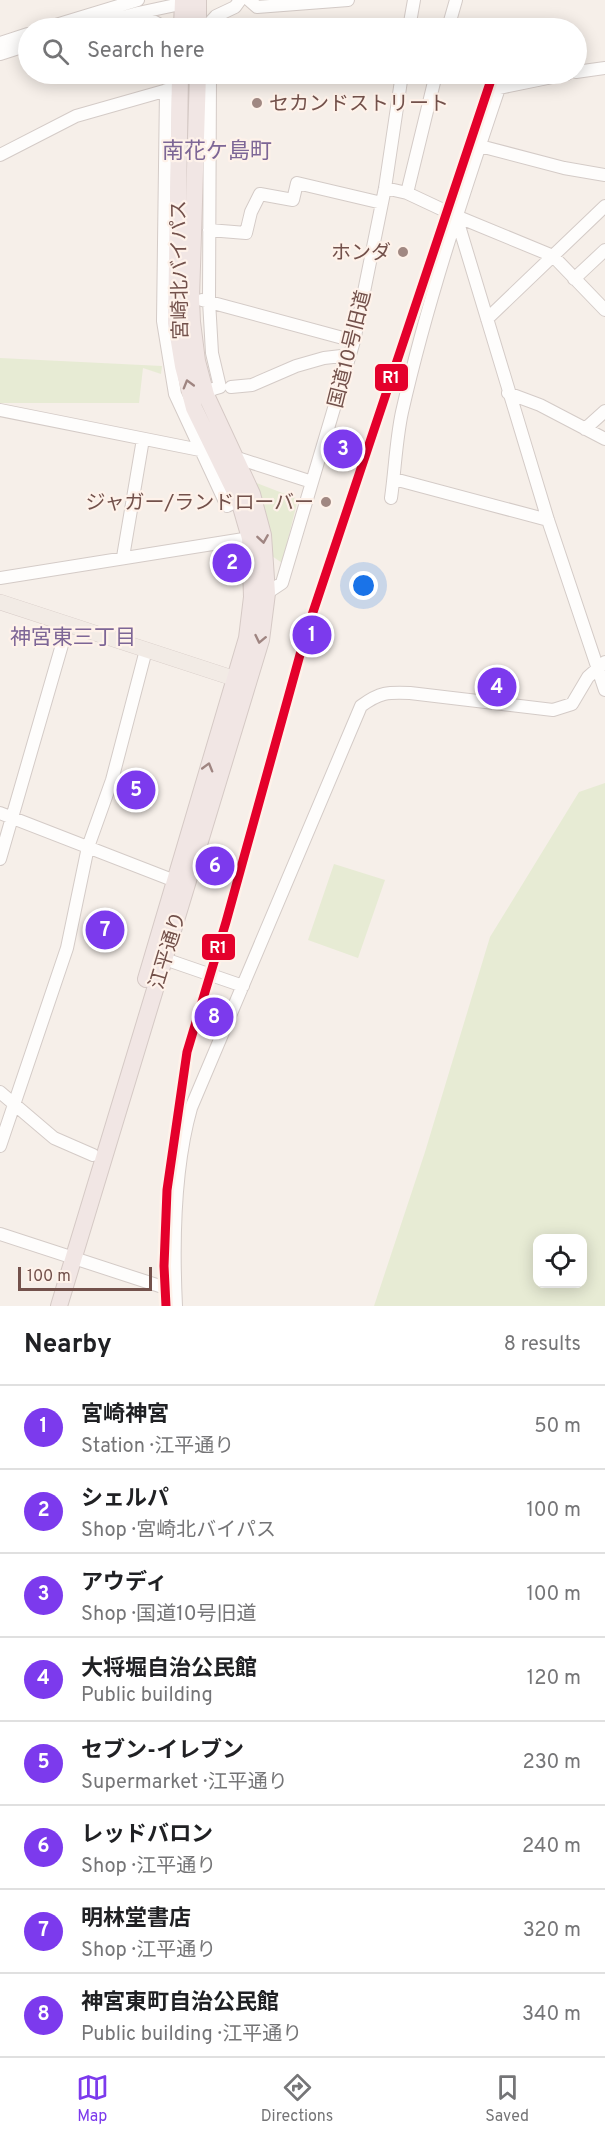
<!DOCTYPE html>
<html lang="en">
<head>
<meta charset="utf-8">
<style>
  :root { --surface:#fff; --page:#f6f6f6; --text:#202124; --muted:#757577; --line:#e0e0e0; --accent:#7c3aed }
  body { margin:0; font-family:Overpass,"Noto Sans JP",sans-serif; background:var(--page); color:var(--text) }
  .controls { position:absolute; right:18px; bottom:18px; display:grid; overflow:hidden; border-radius:12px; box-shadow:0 3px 15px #0003 }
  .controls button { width:54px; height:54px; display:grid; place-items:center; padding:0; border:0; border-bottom:2px solid var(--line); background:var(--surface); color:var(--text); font:30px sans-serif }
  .scale { position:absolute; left:18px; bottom:15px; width:134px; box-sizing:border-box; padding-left:6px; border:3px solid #73514b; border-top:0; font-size:16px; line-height:21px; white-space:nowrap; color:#73514b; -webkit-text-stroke:4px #fef2ea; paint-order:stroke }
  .you { position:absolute; left:364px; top:586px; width:21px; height:21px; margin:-15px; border:4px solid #fff; border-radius:50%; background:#1a73e8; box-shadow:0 0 0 9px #1a73e833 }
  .badge { display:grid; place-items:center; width:39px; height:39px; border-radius:50%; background:var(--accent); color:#fff; font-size:20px; font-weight:700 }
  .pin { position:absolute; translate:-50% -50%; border:3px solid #fff; box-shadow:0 2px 6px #0006 }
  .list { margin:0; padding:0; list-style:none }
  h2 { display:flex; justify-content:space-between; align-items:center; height:78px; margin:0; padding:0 24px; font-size:26px }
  h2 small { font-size:20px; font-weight:400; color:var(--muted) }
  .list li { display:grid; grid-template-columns:39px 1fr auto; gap:18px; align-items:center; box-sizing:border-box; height:84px; padding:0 24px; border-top:2px solid var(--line) }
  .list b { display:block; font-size:22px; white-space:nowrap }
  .list p { margin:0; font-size:20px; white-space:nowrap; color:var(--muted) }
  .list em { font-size:20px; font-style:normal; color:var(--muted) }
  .icon { flex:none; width:33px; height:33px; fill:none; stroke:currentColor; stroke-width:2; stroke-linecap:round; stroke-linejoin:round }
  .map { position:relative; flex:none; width:605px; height:1306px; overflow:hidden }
  .search { position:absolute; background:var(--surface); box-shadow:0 3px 15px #0003; left:18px; right:18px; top:18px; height:66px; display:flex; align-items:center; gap:15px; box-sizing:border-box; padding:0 21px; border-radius:33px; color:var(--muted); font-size:22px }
  .sheet { height:750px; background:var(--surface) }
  nav { display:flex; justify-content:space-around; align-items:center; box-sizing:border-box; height:84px; border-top:2px solid var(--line); background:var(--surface); font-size:16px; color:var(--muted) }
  nav a { display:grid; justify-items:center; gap:3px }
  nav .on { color:var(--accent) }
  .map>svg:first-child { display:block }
  .green { fill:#e7ebd4; fill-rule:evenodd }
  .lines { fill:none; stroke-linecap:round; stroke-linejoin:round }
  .minor-casing { stroke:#d4cbc7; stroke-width:14 }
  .major-casing { stroke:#d5c9c5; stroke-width:16 }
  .highway-casing { stroke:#d5c9c5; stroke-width:18 }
  .minor { stroke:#fefdfc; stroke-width:12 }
  .major { stroke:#f2ebe5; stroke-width:15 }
  .highway { stroke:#f1e6e4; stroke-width:16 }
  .rail-1-casing { stroke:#fef2ea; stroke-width:14 }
  .rail-1 { stroke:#e4002b; stroke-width:9 }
  .oneway { stroke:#9f8581 }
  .poi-dot { fill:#a18882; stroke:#fef2ea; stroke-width:2 }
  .labels { text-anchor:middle; stroke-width:4.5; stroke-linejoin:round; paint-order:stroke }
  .poi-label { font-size:20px; fill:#73514b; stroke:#fef2ea; text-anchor:end }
  .street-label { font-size:20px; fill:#73514b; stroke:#fef2ea }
  .neighbourhood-label { font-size:21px; fill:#7d6696; stroke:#fef2ea }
  .quarter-label { font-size:22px; fill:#7d6696; stroke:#fef2ea }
  .line-badge { stroke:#fef2ea; stroke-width:2 }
  .badge-label { font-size:16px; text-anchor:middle; font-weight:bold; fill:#fff }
</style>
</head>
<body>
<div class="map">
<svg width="605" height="1306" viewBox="0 0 605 1306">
  <rect width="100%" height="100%" fill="#f6efe9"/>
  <!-- green -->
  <path class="green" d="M0 358 162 366 161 374 143 368 139 403H0Z
    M254 482 298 499 282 563 272 556Z
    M605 783V1306H374L425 1152 490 937 579 792ZM538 1238H582V1284H538Z
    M334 864 385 880 358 958 308 940Z"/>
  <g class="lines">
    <defs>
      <path id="minor" d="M249 0 257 7 348 0
        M138 13 166 28
        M46 28 138 0
        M83 28 138 13 190 2
        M205 28 216 16 235 7 240 0
        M409 28 414 0
        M448 28 456 0
        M0 43 28 34
        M0 54 28 45
        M576 72 605 68
        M204 75 230 74
        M166 90 163 321 175 394 227 506 239 500
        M480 146 564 168 605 175
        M0 155 76 116 171 89
        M385 188 407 193 456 216 553 256 605 310
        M407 193 436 74
        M456 216 548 520 605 690
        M209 230 246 233 251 212 260 194 293 200 297 183 382 203
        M574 279 605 250
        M202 300 354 341
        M487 319 605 206
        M231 387 252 385 296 366 324 358 350 355
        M508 393 540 405 605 439
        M206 395 213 389 220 387 212 353 209 301 210 75
        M0 410 205 451
        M585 429 605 411
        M231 456 312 482
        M394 479 548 520
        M391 498C395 470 396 440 402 412 427 302 463 195 499 88L567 74
        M123 557 143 439
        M0 578 250 538
        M267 593 282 583 354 341 385 188 402 74
        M0 813 175 881
        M0 859 68 624
        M156 956 243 986
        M0 1092 54 1138 93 1155
        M0 1146 67 948 88 847 112 780 146 650
        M0 1234 175 1291
        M176 1306C173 1244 174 1168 191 1108L361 706C380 692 388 692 410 693L553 710 572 704 588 677 605 662"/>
      <path id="major" d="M0 602 245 682"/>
      <path id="highway" d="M198 0V28
        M182 28 183 0
        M146 979 247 638 252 597 250 538 239 500 194 408 183 366 176 323 180 74
        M59 1306 261 640 267 593 263 535 252 494 206 395 197 361 192 322 191 298 198 74"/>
    </defs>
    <!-- minor casing -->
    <use href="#minor" class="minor-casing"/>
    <!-- major casing -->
    <use href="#major" class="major-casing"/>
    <!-- highway casing -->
    <use href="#highway" class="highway-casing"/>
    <!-- minor -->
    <use href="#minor" class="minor"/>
    <!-- major -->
    <use href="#major" class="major"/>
    <!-- highway -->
    <use href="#highway" class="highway"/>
    <defs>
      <path id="rail-1" d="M166 1306 164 1266 167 1190 187 1052 226 922 306 633 493 74"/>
    </defs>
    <!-- rail-1 casing -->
    <use href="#rail-1" class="rail-1-casing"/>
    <!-- rail-1 -->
    <use href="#rail-1" class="rail-1"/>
  </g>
  <!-- one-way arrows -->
  <defs><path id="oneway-chevron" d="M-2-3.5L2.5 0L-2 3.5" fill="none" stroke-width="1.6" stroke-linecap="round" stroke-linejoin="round" transform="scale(1.5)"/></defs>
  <g class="oneway">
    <use href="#oneway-chevron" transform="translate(188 384) rotate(-106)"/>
    <use href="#oneway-chevron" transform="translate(263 539) rotate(81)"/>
    <use href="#oneway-chevron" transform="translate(260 639) rotate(102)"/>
    <use href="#oneway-chevron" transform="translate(208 767) rotate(-74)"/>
  </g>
  <!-- markers -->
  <g class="poi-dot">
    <circle cx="257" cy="103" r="6"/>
    <circle cx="403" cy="252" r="6"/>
    <circle cx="326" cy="502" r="6"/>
  </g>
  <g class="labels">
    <!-- poi labels -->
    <g class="poi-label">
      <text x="269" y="110" text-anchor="start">セカンドストリート</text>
      <text x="391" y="259">ホンダ</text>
      <text x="314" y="509">ジャガー/ランドローバー</text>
    </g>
    <!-- street labels -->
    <g class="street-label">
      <text transform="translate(179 270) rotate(-91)" y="7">宮崎北バイパス</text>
      <text transform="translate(349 349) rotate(-76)" y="7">国道10号旧道</text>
      <text transform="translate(167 950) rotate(-73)" y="7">江平通り</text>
    </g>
    <!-- neighbourhood labels -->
    <g class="neighbourhood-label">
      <text x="73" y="644">神宮東三丁目</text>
    </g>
    <!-- quarter labels -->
    <g class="quarter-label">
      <text x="217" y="158">南花ケ島町</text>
    </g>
  </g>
  <g class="line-badge">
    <rect x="374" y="363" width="35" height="29" rx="6" fill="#e4002b"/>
    <rect x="201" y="933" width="35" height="28" rx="6" fill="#e4002b"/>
  </g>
  <g class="badge-label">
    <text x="391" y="383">R1</text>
    <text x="218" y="953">R1</text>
  </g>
</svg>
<div class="controls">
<button><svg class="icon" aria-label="locate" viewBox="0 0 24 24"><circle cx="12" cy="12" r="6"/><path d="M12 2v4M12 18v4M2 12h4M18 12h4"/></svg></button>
</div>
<div class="scale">100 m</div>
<div class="you"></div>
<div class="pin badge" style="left:312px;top:635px">1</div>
<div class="pin badge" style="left:232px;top:563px">2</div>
<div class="pin badge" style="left:343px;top:449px">3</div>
<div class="pin badge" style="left:497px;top:687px">4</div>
<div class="pin badge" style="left:136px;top:790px">5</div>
<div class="pin badge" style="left:215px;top:866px">6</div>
<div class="pin badge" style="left:105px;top:930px">7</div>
<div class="pin badge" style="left:214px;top:1017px">8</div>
<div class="search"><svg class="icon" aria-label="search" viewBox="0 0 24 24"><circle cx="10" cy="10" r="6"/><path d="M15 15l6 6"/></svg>Search here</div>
</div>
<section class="sheet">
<h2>Nearby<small>8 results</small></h2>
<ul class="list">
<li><span class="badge">1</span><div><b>宮崎神宮</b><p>Station · 江平通り</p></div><em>50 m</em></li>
<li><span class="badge">2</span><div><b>シェルパ</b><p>Shop · 宮崎北バイパス</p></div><em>100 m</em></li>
<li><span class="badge">3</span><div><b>アウディ</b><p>Shop · 国道10号旧道</p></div><em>100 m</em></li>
<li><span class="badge">4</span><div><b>大将堀自治公民館</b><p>Public building</p></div><em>120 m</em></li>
<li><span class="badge">5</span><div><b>セブン-イレブン</b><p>Supermarket · 江平通り</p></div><em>230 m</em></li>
<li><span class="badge">6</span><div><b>レッドバロン</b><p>Shop · 江平通り</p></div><em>240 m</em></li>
<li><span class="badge">7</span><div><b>明林堂書店</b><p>Shop · 江平通り</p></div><em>320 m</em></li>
<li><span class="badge">8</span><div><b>神宮東町自治公民館</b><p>Public building · 江平通り</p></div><em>340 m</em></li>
</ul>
</section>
<nav>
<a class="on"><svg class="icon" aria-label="map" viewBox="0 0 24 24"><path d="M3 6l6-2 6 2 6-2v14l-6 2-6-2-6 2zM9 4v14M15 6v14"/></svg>Map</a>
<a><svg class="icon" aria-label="directions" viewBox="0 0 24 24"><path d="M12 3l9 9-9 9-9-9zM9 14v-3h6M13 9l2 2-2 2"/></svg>Directions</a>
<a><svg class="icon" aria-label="saved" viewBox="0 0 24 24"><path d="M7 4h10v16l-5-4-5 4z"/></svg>Saved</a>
</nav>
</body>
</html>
